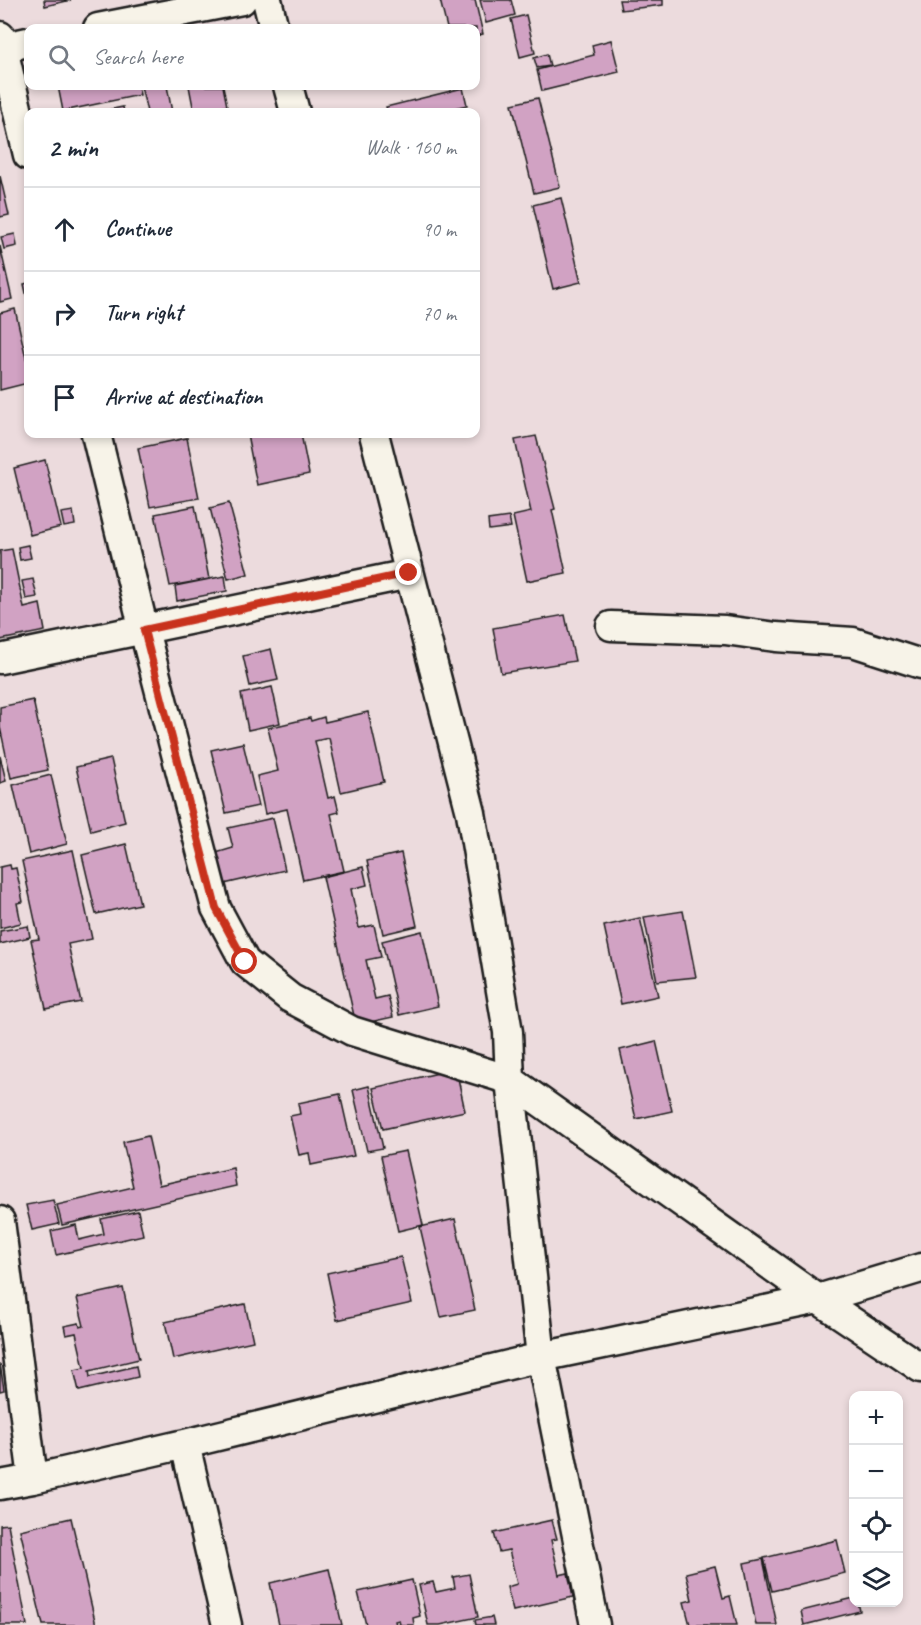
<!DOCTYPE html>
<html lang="en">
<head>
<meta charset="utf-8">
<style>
  :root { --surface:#fff; --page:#f6f6f7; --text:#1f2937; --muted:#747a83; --line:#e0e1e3 }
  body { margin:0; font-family:Caveat,sans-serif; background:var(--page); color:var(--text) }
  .controls { position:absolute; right:18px; bottom:18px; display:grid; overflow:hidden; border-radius:12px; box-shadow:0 3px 9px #0003 }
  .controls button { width:54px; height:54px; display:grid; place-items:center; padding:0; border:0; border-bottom:2px solid var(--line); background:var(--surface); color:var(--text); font:30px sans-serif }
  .stop { position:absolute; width:18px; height:18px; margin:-14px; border:4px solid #c8321e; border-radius:50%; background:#fff }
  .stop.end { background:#c8321e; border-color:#fff; box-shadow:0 2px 6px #0008 }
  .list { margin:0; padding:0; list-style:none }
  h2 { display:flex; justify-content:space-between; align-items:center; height:78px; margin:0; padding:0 24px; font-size:26px }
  h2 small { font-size:20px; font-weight:400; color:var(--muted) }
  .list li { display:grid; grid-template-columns:39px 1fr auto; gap:18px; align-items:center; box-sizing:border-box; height:84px; padding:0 24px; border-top:2px solid var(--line) }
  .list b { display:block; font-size:22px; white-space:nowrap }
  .list em { font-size:20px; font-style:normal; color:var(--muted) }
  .icon { flex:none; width:33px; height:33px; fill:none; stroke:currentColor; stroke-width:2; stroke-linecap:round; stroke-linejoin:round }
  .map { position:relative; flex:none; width:921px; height:1625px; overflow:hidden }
  .search { position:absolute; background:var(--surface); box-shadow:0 3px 9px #0003; left:24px; top:24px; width:456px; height:66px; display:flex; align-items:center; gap:15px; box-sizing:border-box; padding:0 21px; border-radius:12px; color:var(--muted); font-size:22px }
  .panel { position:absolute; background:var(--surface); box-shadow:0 3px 9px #0003; left:24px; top:108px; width:456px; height:330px; border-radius:12px }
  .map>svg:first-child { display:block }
  .building { fill:#d1a2c3; stroke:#1c1c1c; stroke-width:1.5 }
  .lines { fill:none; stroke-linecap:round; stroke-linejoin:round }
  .street-casing { stroke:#1c1c1c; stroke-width:33 }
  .street { stroke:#f7f3e8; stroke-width:28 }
  .route { stroke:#c8321e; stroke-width:8 }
</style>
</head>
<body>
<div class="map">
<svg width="921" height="1625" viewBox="0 0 921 1625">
  <rect width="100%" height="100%" fill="#ecdbdd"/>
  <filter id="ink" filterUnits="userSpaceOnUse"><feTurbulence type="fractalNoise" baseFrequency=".0167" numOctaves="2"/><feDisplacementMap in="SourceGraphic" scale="12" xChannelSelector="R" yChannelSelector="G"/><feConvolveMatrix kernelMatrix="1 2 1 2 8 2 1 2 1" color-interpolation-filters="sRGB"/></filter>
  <g filter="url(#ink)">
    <!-- building -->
    <path class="building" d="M44 0H71L45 6Z
      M440 0H475L483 34 476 36V28H447Z
      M480 0H511L515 15 486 23Z
      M619 0H663V5L621 10Z
      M526 15 535 53 520 57 511 19Z
      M611 40 619 72 542 91 537 70 594 55 592 45Z
      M547 54 550 66 537 68 534 58Z
      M58 86H138L140 95 63 111Z
      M141 86H167L172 112H147Z
      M189 86H223L227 106 194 112Z
      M463 88 467 105 437 112H388L386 107Z
      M538 98 560 187 534 193 512 104Z
      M123 107 124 112H98Z
      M0 176 9 215 0 217Z
      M561 198 581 282 553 289 533 205Z
      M15 234 17 246 4 249 1 237Z
      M0 246 12 299 0 302Z
      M28 283V302L24 284Z
      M15 309 28 367V383L0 390V313Z
      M247 434H301L309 474 257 485Z
      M536 436 555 509 552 510 566 573 527 581 513 516 531 512 515 440Z
      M187 438 199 498 150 507 138 448Z
      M45 460 61 527 30 535 14 468Z
      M229 503 248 574 228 579 210 508Z
      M195 506 209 579 170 586 155 514Z
      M73 511 75 525 64 527 61 513Z
      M509 517 511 527 489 530 488 520Z
      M28 545 31 558 20 560 18 547Z
      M12 549 24 608 40 604 45 631 0 640V551Z
      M225 576 227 591 177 601 175 586Z
      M33 579 37 597 26 599 22 581Z
      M565 615 575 661 501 673 493 628Z
      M271 649 278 680 250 686 243 656Z
      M272 687 280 723 248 730 241 694Z
      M33 700 48 770 11 778 0 727V707Z
      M368 712 384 782 341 792 329 738 315 741 328 798 335 796 339 812 331 814 344 871 303 880 287 809 265 814 257 776 278 771 268 728 310 718 311 721 324 717 325 722Z
      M243 743 258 806 226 813 211 750Z
      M0 756 6 781 0 783Z
      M111 759 125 822 91 831 76 767Z
      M51 775 67 844 29 854 13 785Z
      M273 818 285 870 224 884 216 853 233 848 228 828Z
      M126 844 140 904 96 914 82 855Z
      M73 850 92 939 68 944 81 1002 46 1009 31 940 39 939 22 861Z
      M401 853 417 926 383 934 367 861Z
      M10 865 11 869 16 868 23 902 17 903 21 923 0 928V867Z
      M363 867 367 885 351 889 359 928 374 925 381 957 366 960 375 999 388 996 393 1017 356 1025 323 877Z
      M683 911 696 977 657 981 644 917Z
      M640 918 658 996 621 1004 604 926Z
      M28 926 30 937 0 944V931Z
      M422 931 438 1006 399 1015 382 941Z
      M656 1041 672 1111 636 1119 620 1050Z
      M456 1069 465 1111 383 1129 373 1088Z
      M369 1086 383 1148 367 1151 353 1090Z
      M340 1094 354 1156 311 1165 309 1153 299 1155 290 1116 300 1114 298 1103Z
      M148 1136 159 1185 233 1168 236 1186 62 1225 57 1205 133 1187 123 1142Z
      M406 1151 423 1225 398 1231 381 1156Z
      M53 1200 59 1224 32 1230 26 1205Z
      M138 1211 143 1235 56 1255 51 1231 76 1225 79 1240 104 1234 101 1219Z
      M455 1219 475 1310 441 1317 420 1227Z
      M401 1257 412 1303 337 1320 327 1273Z
      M123 1288 139 1359 89 1371 90 1377 136 1366 138 1377 79 1391 74 1370 84 1368 76 1333 66 1335 64 1326 79 1323 80 1327 84 1326 77 1298Z
      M245 1304 253 1341 173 1359 165 1322Z
      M0 1364 4 1390 0 1391Z
      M71 1518 96 1625H43L20 1530Z
      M552 1520 557 1539 551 1540 559 1575 568 1573 573 1597 513 1611 507 1587 517 1584 509 1550 499 1552 494 1533Z
      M8 1524 27 1625H0V1525Z
      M837 1540 845 1573 772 1591 764 1558Z
      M763 1559 777 1625H756L744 1563Z
      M715 1566 723 1598 730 1596 737 1625H690L684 1602 692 1600 686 1573Z
      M329 1569 342 1625H279L270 1583Z
      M469 1574 478 1617 440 1625H428L419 1585 433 1582 436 1592 455 1588 453 1577Z
      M412 1580 420 1616 413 1618 414 1625H400L399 1620 395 1621 396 1625H366L358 1592Z
      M854 1598V1602H858L860 1611 804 1625 801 1611Z
      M492 1617 494 1625H476L475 1620Z"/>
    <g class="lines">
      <defs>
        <path id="street" d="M267 0 274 28
          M98 28 242 0
          M0 36 28 155
          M0 48 28 42
          M288 86 295 112
          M96 434 144 630 216 908 245 962 290 998 352 1031 510 1080 818 1299 921 1368
          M374 434 471 813 508 1032 510 1080 541 1357 595 1625
          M611 626 725 630 776 637 853 642 921 664
          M0 659 409 574
          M0 1221 33 1479
          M185 1444 227 1625
          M0 1485 33 1479 185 1444 541 1357 818 1299 921 1268"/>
      </defs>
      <!-- street casing -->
      <use href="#street" class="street-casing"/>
      <!-- street -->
      <use href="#street" class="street"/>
    </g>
  </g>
  <g class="lines" filter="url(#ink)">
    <!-- route -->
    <path class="route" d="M245 962 216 908 144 630 409 573"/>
  </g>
</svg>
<div class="controls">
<button>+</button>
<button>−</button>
<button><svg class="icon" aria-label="locate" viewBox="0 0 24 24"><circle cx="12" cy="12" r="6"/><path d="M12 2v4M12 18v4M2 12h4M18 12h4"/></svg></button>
<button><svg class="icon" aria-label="layers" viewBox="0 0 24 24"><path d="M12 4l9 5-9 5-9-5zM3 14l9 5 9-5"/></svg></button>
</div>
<div class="stop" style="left:245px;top:962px"></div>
<div class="stop end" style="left:409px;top:573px"></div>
<div class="search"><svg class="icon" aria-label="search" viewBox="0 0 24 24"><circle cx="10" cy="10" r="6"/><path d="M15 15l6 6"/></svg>Search here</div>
<section class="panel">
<h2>2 min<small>Walk · 160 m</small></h2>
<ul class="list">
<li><svg class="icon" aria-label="ahead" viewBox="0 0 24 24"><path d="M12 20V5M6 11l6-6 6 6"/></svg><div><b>Continue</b></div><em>90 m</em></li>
<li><svg class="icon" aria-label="right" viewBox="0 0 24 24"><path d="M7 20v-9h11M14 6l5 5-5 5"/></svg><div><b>Turn right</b></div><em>70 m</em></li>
<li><svg class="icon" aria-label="arrive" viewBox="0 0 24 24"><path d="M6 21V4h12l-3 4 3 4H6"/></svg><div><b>Arrive at destination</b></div></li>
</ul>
</section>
</div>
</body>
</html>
